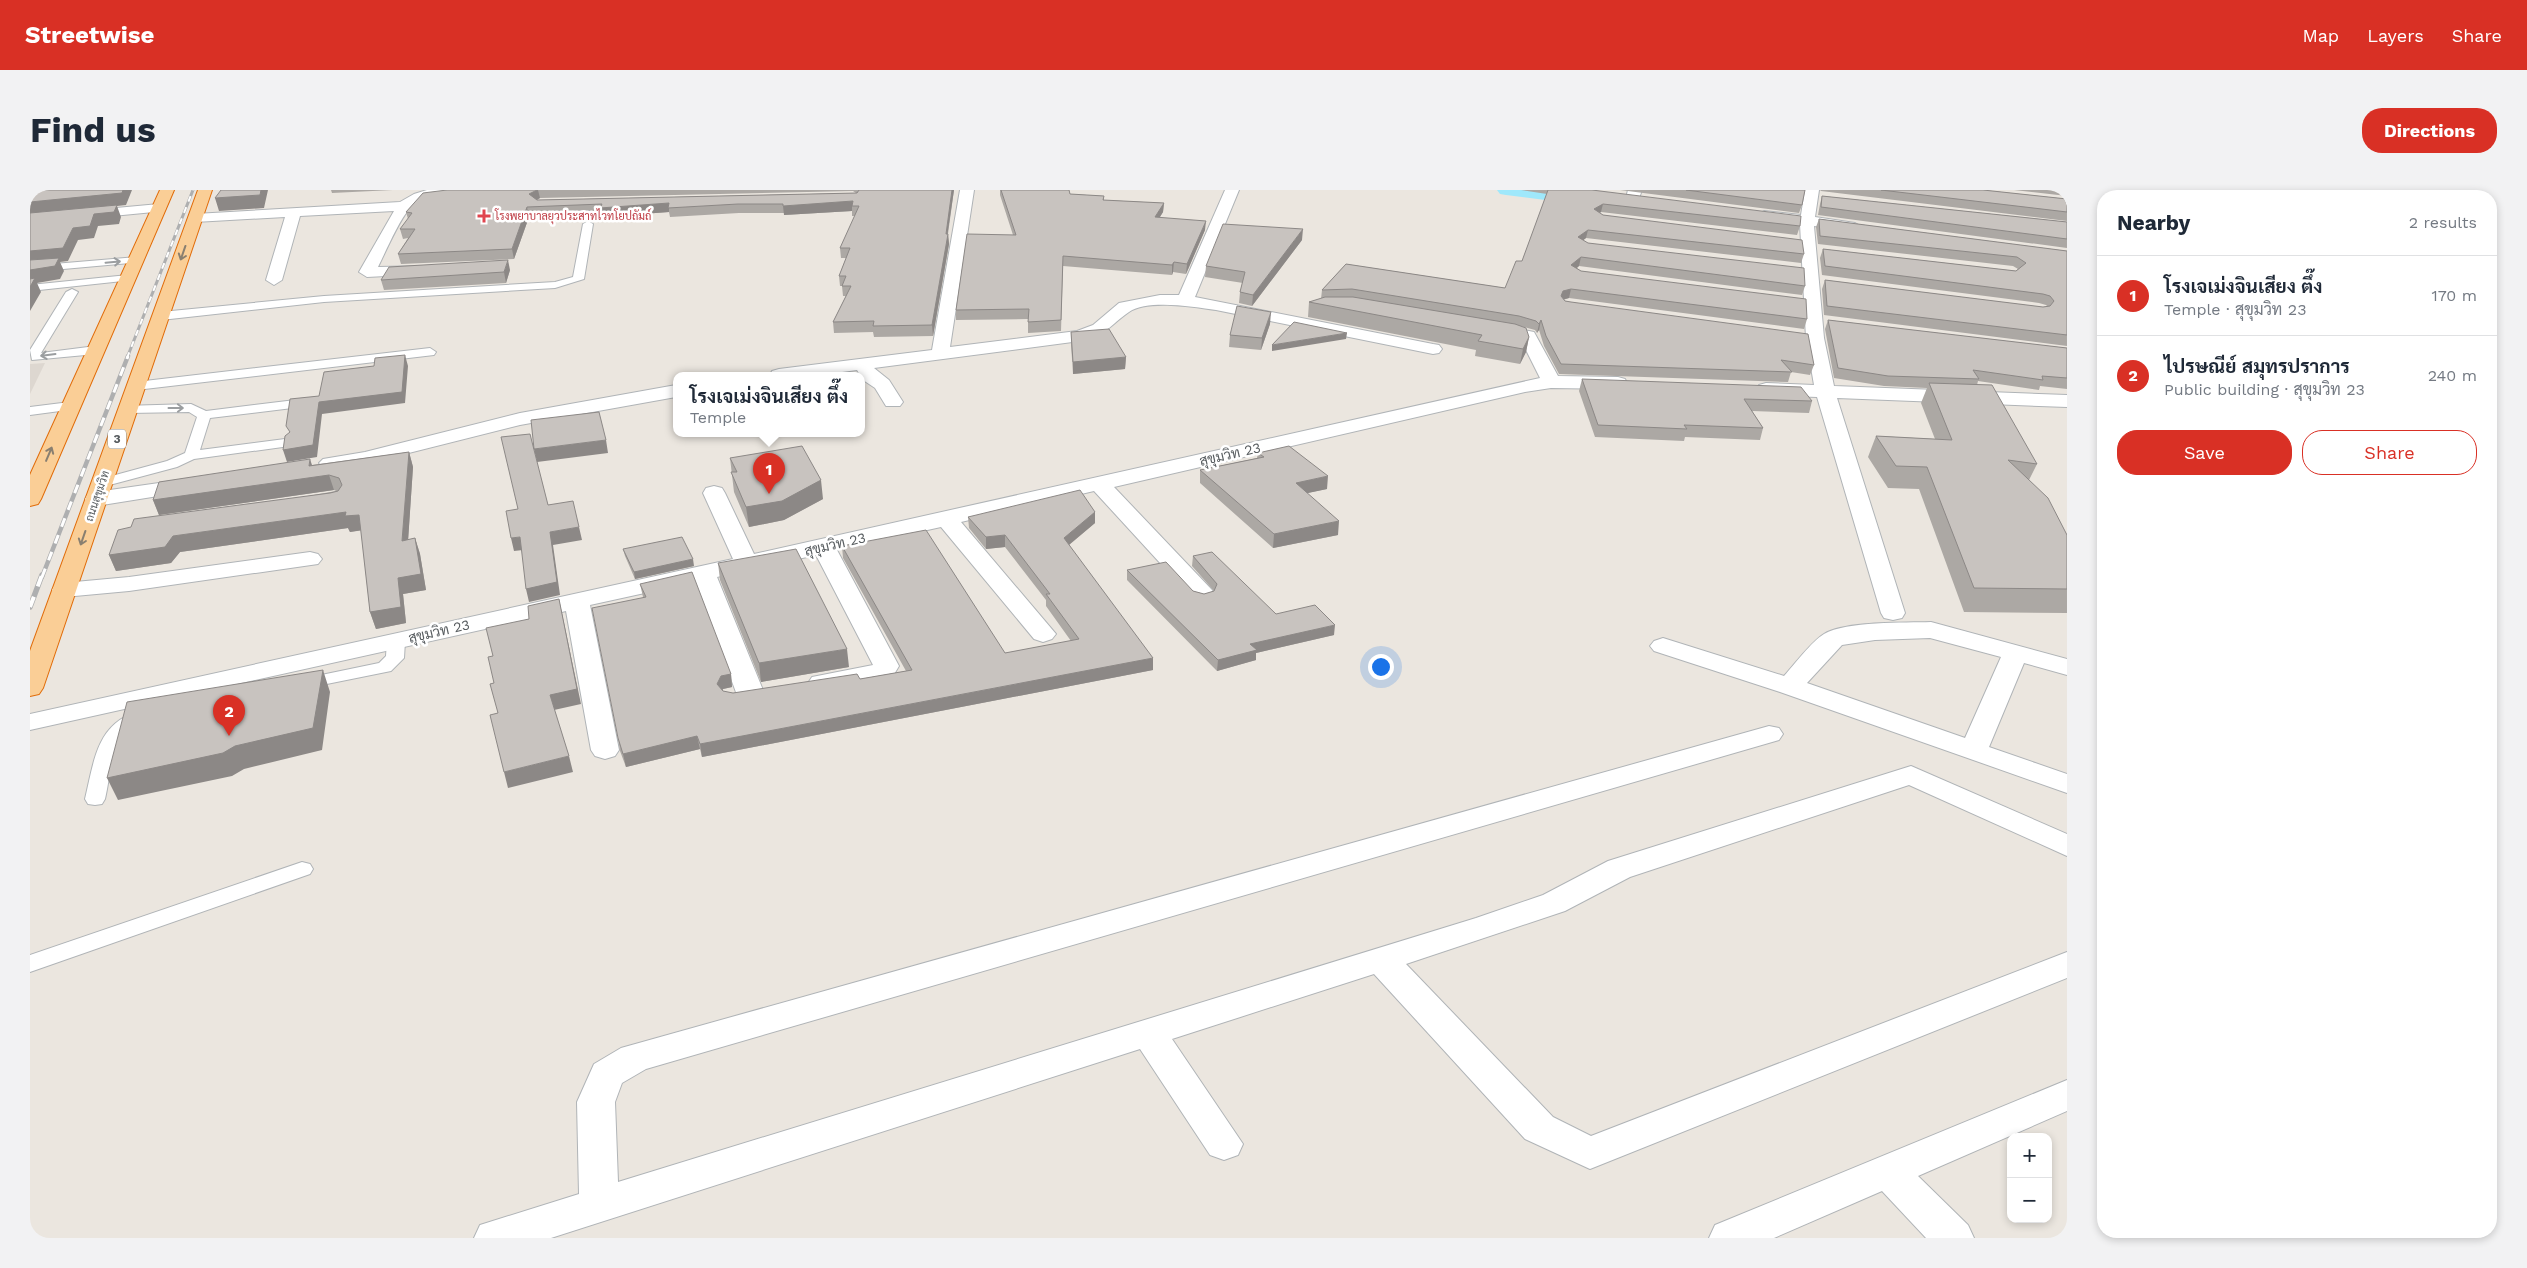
<!DOCTYPE html>
<html lang="en">
<head>
<meta charset="utf-8">
<style>
  :root { --surface:#fff; --page:#f2f2f3; --text:#1f2937; --muted:#747a83; --line:#e0e1e3; --accent:#d93025 }
  body { margin:0; font-family:"Work Sans",Sarabun,sans-serif; background:var(--page); color:var(--text) }
  .controls { position:absolute; right:15px; bottom:15px; display:grid; overflow:hidden; border-radius:10px; box-shadow:0 2px 8px #0003 }
  .controls button { width:45px; height:45px; display:grid; place-items:center; padding:0; border:0; border-bottom:1px solid var(--line); background:var(--surface); color:var(--text); font:25px sans-serif }
  .you { position:absolute; left:1350px; top:476px; width:18px; height:18px; margin:-12px; border:4px solid #fff; border-radius:50%; background:#1a73e8; box-shadow:0 0 0 8px #1a73e833 }
  .badge { display:grid; place-items:center; width:32px; height:32px; border-radius:50%; background:var(--accent); color:#fff; font-size:16px; font-weight:700 }
  .pin { position:absolute; translate:-50% -41px; filter:drop-shadow(0 1px 2px #0008) }
  .pin::after { content:''; position:absolute; top:26px; width:18px; height:15px; background:inherit; clip-path:polygon(0 0,100% 0,50% 100%) }
  .popup { position:absolute; left:643px; top:182px; width:192px; height:65px; box-sizing:border-box; display:grid; place-content:center; border-radius:10px; background:var(--surface); filter:drop-shadow(0 1px 4px #0005); font-size:16px; white-space:nowrap; color:var(--muted) }
  .popup b { font-size:19px; color:var(--text) }
  .popup::after { content:''; position:absolute; left:50%; top:100%; margin-left:-10px; border:10px solid transparent; border-top-color:var(--surface) }
  .list { margin:0; padding:0; list-style:none }
  h2 { display:flex; justify-content:space-between; align-items:center; height:65px; margin:0; padding:0 20px; font-size:21px }
  h2 small { font-size:16px; font-weight:400; color:var(--muted) }
  .list li { display:grid; grid-template-columns:32px 1fr auto; gap:15px; align-items:center; box-sizing:border-box; height:80px; padding:0 20px; border-top:1px solid var(--line) }
  .list b { display:block; font-size:19px; white-space:nowrap }
  .list p { margin:0; font-size:16px; white-space:nowrap; color:var(--muted) }
  .list em { font-size:16px; font-style:normal; color:var(--muted) }
  .actions { display:flex; gap:10px; padding:15px 20px }
  .actions a { flex:1; padding:11px 0; border:1px solid var(--accent); border-radius:20px; text-align:center; font-size:18px; color:var(--accent) }
  .actions .main { background:var(--accent); color:#fff }
  .map { position:relative; flex:none; width:2037px; height:1048px; overflow:hidden; border-radius:20px }
  header { display:flex; align-items:center; gap:30px; box-sizing:border-box; height:70px; padding:0 25px; background:var(--accent); color:#fff }
  header strong { font-size:24px }
  nav { display:flex; gap:28px; margin-inline-start:auto; font-size:18px }
  .intro { display:flex; align-items:center; justify-content:space-between; box-sizing:border-box; height:120px; padding:0 30px }
  h1 { margin:0; font-size:35px }
  .button { padding:12px 22px; border-radius:20px; background:var(--accent); color:#fff; font-size:18px; font-weight:700 }
  main { display:flex; gap:30px; padding:0 30px }
  aside { flex:1; background:var(--surface); border-radius:20px; box-shadow:0 2px 8px #0003 }
  .map>svg:first-child { display:block }
  .education { fill:#ddd7d0 }
  .lines { fill:none; stroke-linecap:round; stroke-linejoin:round }
  .canal { fill:#9fe8fb; fill-rule:evenodd }
  .service-casing { stroke:#b0b4b7; stroke-width:2 }
  .minor-casing { stroke:#b0b4b7; stroke-width:2 }
  .trunk-casing { stroke:#e16c09; stroke-width:2 }
  .service { fill:#fff; fill-rule:evenodd }
  .minor { fill:#fff; fill-rule:evenodd }
  .trunk { fill:#face96; fill-rule:evenodd }
  .rail-far2-casing { stroke:#aeafb0; stroke-width:3 }
  .rail-far1-casing { stroke:#aeafb0; stroke-width:4.5 }
  .rail-casing { stroke:#aeafb0; stroke-width:5.5 }
  .rail-far2 { stroke:#fff; stroke-width:2; stroke-dasharray:6; stroke-linecap:butt }
  .rail-far1 { stroke:#fff; stroke-width:3; stroke-dasharray:9; stroke-linecap:butt }
  .rail { stroke:#fff; stroke-width:4; stroke-dasharray:11; stroke-linecap:butt }
  .wall { fill:#aca8a4; fill-rule:evenodd }
  .shaded-wall { fill:#8c8886 }
  .building { fill:#c8c3bf; stroke:#8c8886 }
  .oneway { stroke:#897f70 }
  .oneway2 { stroke:#9b9ea0 }
  .health-dot { fill:#e0444e; stroke:#fff; stroke-width:2 }
  .labels { text-anchor:middle; stroke-width:5; stroke-linejoin:round; paint-order:stroke }
  .far-health-label { font-size:11px; fill:#be3a42; stroke:#fff; text-anchor:start }
  .far-street-label { font-size:11px; fill:#585d60; stroke:#fff }
  .shield { fill:#fff; stroke:#8a8e90; stroke-width:1 }
  .shield-label { font-size:12px; font-weight:bold; fill:#585d60 }
  .street-label { font-size:14px; fill:#585d60; stroke:#fff }
</style>
</head>
<body>
<header>
<strong>Streetwise</strong>
<nav><a>Map</a><a>Layers</a><a>Share</a></nav>
</header>
<div class="intro"><h1>Find us</h1><a class="button">Directions</a></div>
<main>
<div class="map">
<svg width="2037" height="1048" viewBox="0 0 2037 1048">
  <rect width="100%" height="100%" fill="#ebe6df"/>
  <!-- education -->
  <path class="education" d="M15 173 0 204V174Z"/>
  <g class="lines">
    <!-- canal -->
    <path class="canal" d="M1467 0H1517L1562 6 1568 7 1571 11 1568 15 1562 16 1476 5 1470 4Z"/>
    <defs>
      <path id="service" d="M558 31 563 34 554 89 525 98 294 112 131 130 125 126 131 122 294 106 525 92 543 87 553 34Z
        M107 67 111 68V72L0 82V76Z
        M98 85 104 88 102 90 0 101V95Z
        M42 99 48 102 11 163 66 156 72 160 66 164 2 170 0 160 36 102Z
        M400 158 406 162 404 165 106 200 100 196 106 192Z
        M282 208 287 209 289 212 287 215 180 228 170 260 255 249 260 250 262 253 260 256 164 269 147 277 72 297 65 293 67 290 137 271 155 263 167 227 159 222 98 223 93 222 91 219 93 216 161 214 176 221Z
        M40 212 45 213 47 216 45 219 0 225V217Z
        M366 446 372 447 375 451 374 468 361 481 272 499 266 498 263 494 266 490 272 489 349 473 356 466 357 451 360 447Z
        M115 519 122 521 124 525C119 533 105 534 97 541 81 557 80 588 75 609L72 614 65 615 58 614 55 609C65 567 67 531 115 519Z
        M272 672 280 674 283 679 280 684 0 782V765Z"/>
      <path id="minor" d="M397 0H450C442 11 397 0 380 18 369 30 356 61 348 77L400 76 402 79 394 84 337 87 329 82 364 21 270 26 252 90 244 95 236 90 255 27 165 32 158 28 165 24 370 12 384 4Z
        M930 0H944L920 157 1047 141 1063 135 1089 113 1130 105H1149L1195 0H1209L1165 107 1403 154 1409 155 1412 159 1409 163 1403 164 1186 120C1164 117 1118 109 1099 122 1079 136 1077 145 1050 151L844 178 859 190 873 212 870 216H856L845 198 833 190 827 180 790 185H740L742 181 749 179 902 160Z
        M1598 0H1612L1608 11H1598L1596 8Z
        M1775 0H1789L1785 27 1825 33 1832 37 1825 41 1784 36 1794 148 1804 196 2037 205V217L1807 208 1875 423 1872 428 1863 430 1854 428 1851 423 1787 207 1736 205 1729 203 1726 199 1729 195 1736 193 1784 195 1776 148 1770 34 1734 29 1727 25 1734 21 1771 25Z
        M129 14 136 18 134 21 0 34V26Z
        M1464 134 1504 142 1528 186 1588 187 1595 189 1597 193 1595 197 1588 199 1521 198 1495 202 1084 297 1182 400 1185 405 1182 410 1173 412 1164 410 1064 301 931 332 1026 444 1022 449 1013 452 1004 449 911 337 807 360 869 476 863 486C845 494 800 503 782 499L778 493 782 487 843 475 786 365 687 387 735 505 731 511 721 513 711 511 707 505 665 392 560 415 589 560 585 566 575 569 565 566 561 560 536 421 0 540V524L703 369 673 303 676 298 684 296 692 298 695 303 724 364 1510 188 1491 150 1458 143 1455 139 1458 135Z
        M646 195V207L490 235 335 274 300 279 293 277 289 273 293 269 335 262 490 223Z
        M164 288 172 289 175 294 172 299 66 316 58 314 55 309 58 304 66 302Z
        M280 362 288 364 292 369 288 374 99 401 34 407 25 405 22 400 25 395 34 393 99 387Z
        M1901 432 2037 469V485L1994 473 1959 557 2037 584V603L1750 502 1624 461 1620 456 1624 451 1633 448 1754 486C1765 474 1781 452 1794 444 1816 431 1875 433 1901 432ZM1900 448 1971 467 1935 548 1777 493 1812 455 1845 450Z
        M1739 536 1749 538 1753 544 1749 550 616 879 592 893 585 912 588 992 1446 728 1513 705 1578 671 1881 576 2037 644V666L1879 595 1600 687 1535 721 1376 774 1523 927 1561 946 2037 762V788L1560 979 1495 949 1344 784 1142 849 1213 954 1208 965 1194 970 1180 965 1110 859 521 1048H444L450 1035 549 1004 547 912 564 874 591 858Z
        M2037 890V921L1888 986 1938 1035 1944 1048H1896L1852 1001 1744 1048H1679L1685 1035Z"/>
      <path id="trunk" d="M130 0H144L11 309 8 314 0 316V285Z
        M168 0H182L13 498 9 504 0 506V461Z"/>
    </defs>
    <!-- service casing -->
    <use href="#service" class="service-casing"/>
    <!-- minor casing -->
    <use href="#minor" class="minor-casing"/>
    <!-- trunk casing -->
    <use href="#trunk" class="trunk-casing"/>
    <!-- service -->
    <use href="#service" class="service"/>
    <!-- minor -->
    <use href="#minor" class="minor"/>
    <!-- trunk -->
    <use href="#trunk" class="trunk"/>
    <defs>
      <path id="rail-far2" d="M97 168 163 0"/>
      <path id="rail-far1" d="M12 387 98 166"/>
      <path id="rail" d="M0 417 12 385"/>
    </defs>
    <!-- rail-far2 casing -->
    <use href="#rail-far2" class="rail-far2-casing"/>
    <!-- rail-far1 casing -->
    <use href="#rail-far1" class="rail-far1-casing"/>
    <!-- rail casing -->
    <use href="#rail" class="rail-casing"/>
    <!-- rail-far2 -->
    <use href="#rail-far2" class="rail-far2"/>
    <!-- rail-far1 -->
    <use href="#rail-far1" class="rail-far1"/>
    <!-- rail -->
    <use href="#rail" class="rail"/>
  </g>
  <!-- wall -->
  <path class="wall" d="M301 0H363L302 3Z
    M417 0H924L918 44 919 54 903 146 844 147 843 142 804 143 803 132 816 106H813L812 96H810L809 86 816 68H811L810 58 825 26H822V21L754 25V23H709L640 27 639 22 572 27 571 24 499 27 484 69 371 74 368 64 378 48 373 49 370 39 378 29 376 22ZM823 1 826 3 507 10 510 8Z
    M970 0H1039L1040 4 1074 6V10L1134 13 1133 22 1130 27 1175 40 1156 84 1143 82 1142 85 1033 76 1031 141 998 143V129L926 130V120L983 45 970 5Z
    M1491 0H1562L1770 36 1767 45 1571 22 1570 23 1573 25 1774 64 1771 73 1556 48 1553 50 1558 53 1775 96 1772 105 1549 76 1547 78 1551 81 1777 129 1774 139 1539 108 1533 110 1535 111 1784 175 1780 185 1761 182 1758 192 1529 184 1514 156 1509 140 1507 143 1505 140 1490 136 1499 147 1496 162 1490 174 1445 166 1446 160 1278 127 1279 112 1291 109 1292 100 1316 74 1475 98 1492 71 1517 4Z
    M1590 0H1774L1772 15 1769 23Z
    M1790 0H1953L2037 9V31L1791 1Z
    M1984 0H2037V6Z
    M1792 6 2037 32V58L1788 25 1790 14Z
    M1789 29 2037 61V156L1794 125 1792 99 1795 90 2013 117 2017 116 2016 115 2009 113 1792 85 1790 68 1793 59 1986 81 1988 79 1983 76 1788 54 1786 37Z
    M1272 50 1222 116 1209 113 1210 102 1213 93 1175 87 1176 76Z
    M480 80 476 93 354 100 351 90Z
    M1798 130 2037 158V199L2010 196 2009 200 1948 191 1947 195 2007 274 1999 290 2037 345V423L1934 422 1889 299 1858 298 1838 267 1846 246 1905 249 1891 213 1897 198 1854 196 1804 188 1795 139Z
    M1240 134 1231 160 1199 157 1200 145Z
    M1041 142 1096 167 1095 179 1043 184 1041 154Z
    M1552 189 1782 211 1779 223 1722 221 1733 238 1730 250 1655 247 1654 251 1565 247 1549 201Z
    M379 262 383 277 378 350 385 348 390 364 396 400 373 404 376 433 346 439 340 422 331 340 320 342 318 338 150 362 141 373 86 381 79 365 101 337 306 301 304 300 129 325 123 310 282 275Z
    M1228 263 1297 299 1277 303 1308 345 1243 358 1170 293V280L1227 268Z
    M700 268 793 309 754 330 719 337 704 302Z
    M1065 322V333L1039 355 1123 480 672 567 670 559 596 577 590 561 588 548 613 407 610 394 701 484 702 497 693 499 692 501 703 503 830 489 876 481 813 368 812 356 975 463 1041 451 1016 416V410L975 357 956 359 939 338 938 327Z
    M593 359 664 376 605 389 595 366Z
    M1163 366 1246 424 1304 445 1226 463V470L1187 481 1097 390V380L1163 401 1174 404 1184 401 1162 376Z
    M688 373 819 477 731 492 690 390Z"/>
  <!-- shaded-wall -->
  <path class="shaded-wall" d="M93 0H102L96 15 87 16 91 27 89 34 68 36 64 48 48 50 38 71 30 72 34 81 30 89 7 93 11 102 0 121V12Z
    M231 0H238L234 18 189 21 185 8Z
    M507 0H508L510 8 501 13 499 4Z
    M922 0H924L916 54V44Z
    M823 11 822 16V21L754 25 753 16Z
    M639 13V22L572 27 570 18Z
    M1134 13 1133 22 1124 36 1125 27Z
    M1573 14 1571 22 1562 27 1564 19Z
    M497 17 499 27 484 69 482 59Z
    M1176 31 1175 40 1156 84 1157 74Z
    M1273 39 1272 50 1222 116 1223 105Z
    M1558 40 1556 48 1546 56 1548 47Z
    M918 44 919 54 903 146 902 135Z
    M1551 67 1549 76 1539 84 1541 75Z
    M478 70 480 80 476 93 474 82Z
    M1144 72 1143 82 1142 85V75Z
    M1541 99 1539 108 1531 110V106L1533 101Z
    M1241 122 1240 134 1231 160 1232 148Z
    M1511 130 1509 140 1507 143 1509 134Z
    M1317 143 1316 149 1242 161V155Z
    M1499 147 1496 162 1490 174 1493 159Z
    M375 165 378 176 375 213 292 224 287 267 257 272 253 260 289 212Z
    M1096 167 1095 179 1043 184V172Z
    M576 250 578 263 507 272 504 259Z
    M379 262 383 277 377 367 372 351Z
    M280 269 285 284 299 285 304 300 129 325 123 310 279 276Z
    M1298 286 1297 299 1264 306 1266 293Z
    M791 290 793 309 754 330 719 337 716 317Z
    M316 322 329 325 334 340 320 342 318 338 150 362 141 373 86 381 79 365 143 346Z
    M1065 322V333L1034 359V348Z
    M1309 331 1308 345 1243 358 1244 344Z
    M549 337 552 350 523 355 530 405 499 412 496 399 520 342Z
    M975 345V357L956 359V347Z
    M490 347 493 360 484 361 481 348Z
    M385 348 390 364 396 400 373 404 376 433 346 439 340 422 368 388Z
    M663 369 664 376 605 389 604 382Z
    M529 409 551 514 524 520 520 505Z
    M1305 435 1304 445 1226 463V470L1187 481 1188 470 1220 454Z
    M817 459 819 477 731 492 729 473Z
    M1123 468V480L672 567 670 554Z
    M293 480 300 502 292 560 214 579 202 586 88 610 77 588Z
    M701 484 702 497 693 499 689 507 687 494 691 486Z
    M667 546 670 559 596 577 593 564Z
    M539 566 543 582 478 598 474 582Z"/>
  <!-- building -->
  <path class="building" d="M0 0H93L92 3 0 12Z
    M191 0H231L230 5 185 8Z
    M417 0H507L499 4 507 10 827 3 829 0H922L916 44H918L902 135 843 136 844 131 803 132 821 96H812L816 86H809L820 58H810L829 16H822L823 11 753 16V14H708L638 18 639 13 570 18 572 14 497 17 482 59 368 64 385 39H370L382 23 376 22 393 3Z
    M971 0H1039L1040 4 1074 6 1073 10 1134 13 1125 27 1176 31 1157 74 1144 72 1142 75 1033 66 1031 130 998 132 999 119 926 120 937 44 986 45Z
    M1518 0H1562L1771 26 1770 36 1573 14 1564 19 1573 25 1772 50 1774 64 1558 40 1548 47 1558 53 1774 78 1775 96 1551 67 1541 75 1551 81 1776 109 1777 129 1541 99 1533 101 1531 106 1535 111 1541 112 1778 144 1784 175 1751 170 1762 182 1531 174 1516 146 1511 130 1509 134 1506 131 1489 126 1322 99 1292 100 1316 74 1475 98 1486 71H1492Z
    M1656 0H1775L1772 15Z
    M1851 0H1953L2037 9V22Z
    M1792 6 2037 32V49L1791 17Z
    M87 15 84 22 64 24 60 36 43 38 33 58 0 61V23Z
    M1789 29 2037 61V145L1797 116 1795 90 2013 117 2020 116 2024 111 2020 106 2013 104 1795 76 1793 59 1986 81 1996 73 1987 67 1790 46Z
    M1193 34 1273 39 1223 105 1210 102 1215 82 1176 76Z
    M29 68 25 76 0 80V70Z
    M478 70 474 82 351 90 359 77Z
    M5 88 0 97V89Z
    M1295 107H1323L1485 134 1496 138 1499 147 1493 159 1448 151 1452 145 1279 112Z
    M1207 116 1241 122 1232 148 1200 145Z
    M1798 130 2037 158V188L2012 186 2013 190 1943 180 1949 189 1858 186 1808 178Z
    M1264 132 1317 143 1242 155Z
    M1079 139 1096 167 1043 172 1041 142 1053 141Z
    M375 165 372 202 289 212 283 255 253 260 255 246 260 242 256 236 260 209 289 206 294 182 344 176 345 168Z
    M1552 189 1771 197 1782 211 1714 209 1733 238 1654 235 1657 239 1568 235Z
    M1899 193 1962 195 2007 274 1978 270 2018 308 2037 345V399L1944 398 1897 277 1866 276 1846 246 1922 250Z
    M569 222 576 250 504 259 501 230Z
    M500 244 518 315 543 311 549 337 520 342 527 392 496 399 490 347 481 348 476 321 488 319 471 247Z
    M772 256 791 290 752 311 716 317 701 282H707L700 268Z
    M1259 256 1298 286 1266 293 1309 331 1244 344 1170 280 1234 267 1228 263Z
    M379 262 372 351 385 348 391 384 368 388 371 417 340 422 329 325 315 326 316 322 143 346 135 357 79 365 88 340 101 337 104 329 300 303 308 301 312 295 309 288 299 285 123 310 129 292 280 269 279 276Z
    M1050 300 1065 322 1034 348 1123 468 670 554 667 546 593 564 588 548 562 418 616 407 610 394 662 382 701 484 691 486 687 494 693 501 703 503 827 484 830 489 882 480 812 356 896 340 975 463 1049 449 1016 404H1020L975 345 956 347 938 327Z
    M652 347 663 369 604 382 593 359Z
    M766 359 817 459 729 473 688 373Z
    M1182 362 1246 424 1285 415 1305 435 1220 454 1227 460 1188 470 1097 380 1136 372 1163 401 1174 404 1184 401 1187 394 1163 366Z
    M529 409 547 499 520 505 539 566 474 582 460 525 468 523 460 494 464 493 458 467 463 466 456 438 499 429 498 416Z
    M293 480 283 538 205 556 193 563 77 588 97 512Z"/>
  <!-- one-way arrows -->
  <defs><path id="oneway-shaft" d="M-6 0H5M1.5-3L5.5 0L1.5 3" fill="none" stroke-width="1.6" stroke-linecap="round" stroke-linejoin="round" transform="scale(1.25)"/></defs>
  <g class="oneway">
    <use href="#oneway-shaft" transform="translate(153 63) rotate(109)"/>
    <use href="#oneway-shaft" transform="translate(19 264) rotate(-67)"/>
    <use href="#oneway-shaft" transform="translate(53 348) rotate(109)"/>
  </g>
  <g class="oneway2">
    <use href="#oneway-shaft" transform="translate(83 72) rotate(-5)"/>
    <use href="#oneway-shaft" transform="translate(18 165) rotate(173)"/>
    <use href="#oneway-shaft" transform="translate(146 218)"/>
  </g>
  <!-- markers -->
  <path class="health-dot" d="M451.5 18.5h5v5h5v5h-5v5h-5v-5h-5v-5h5z"/>
  <g class="labels">
    <!-- far-health labels -->
    <g class="far-health-label">
      <text x="465" y="30">โรงพยาบาลยุวประสาทไวทโยปถัมถ์</text>
    </g>
    <!-- far-street labels -->
    <g class="far-street-label">
      <text transform="translate(67 306) rotate(-71)" y="4">ถนนสุขุมวิท</text>
    </g>
    <!-- shield labels -->
    <rect class="shield" x="78" y="239.5" width="18" height="19" rx="4"/>
    <g class="shield-label">
      <text x="87" y="253">3</text>
    </g>
    <!-- street labels -->
    <g class="street-label">
      <text transform="translate(1200 264) rotate(-13)" y="5">สุขุมวิท 23</text>
      <text transform="translate(805 354) rotate(-13)" y="5">สุขุมวิท 23</text>
      <text transform="translate(409 441) rotate(-13)" y="5">สุขุมวิท 23</text>
    </g>
  </g>
</svg>
<div class="controls">
<button>+</button>
<button>−</button>
</div>
<div class="you"></div>
<div class="pin badge" style="left:739px;top:304px">1</div>
<div class="popup"><b>โรงเจเม่งจินเสียง ตึ๊ง</b>Temple</div>
<div class="pin badge" style="left:199px;top:546px">2</div>
</div>
<aside>
<h2>Nearby<small>2 results</small></h2>
<ul class="list">
<li><span class="badge">1</span><div><b>โรงเจเม่งจินเสียง ตึ๊ง</b><p>Temple · สุขุมวิท 23</p></div><em>170 m</em></li>
<li><span class="badge">2</span><div><b>ไปรษณีย์ สมุทรปราการ</b><p>Public building · สุขุมวิท 23</p></div><em>240 m</em></li>
</ul>
<div class="actions"><a class="main">Save</a><a>Share</a></div>
</aside>
</main>
</body>
</html>
